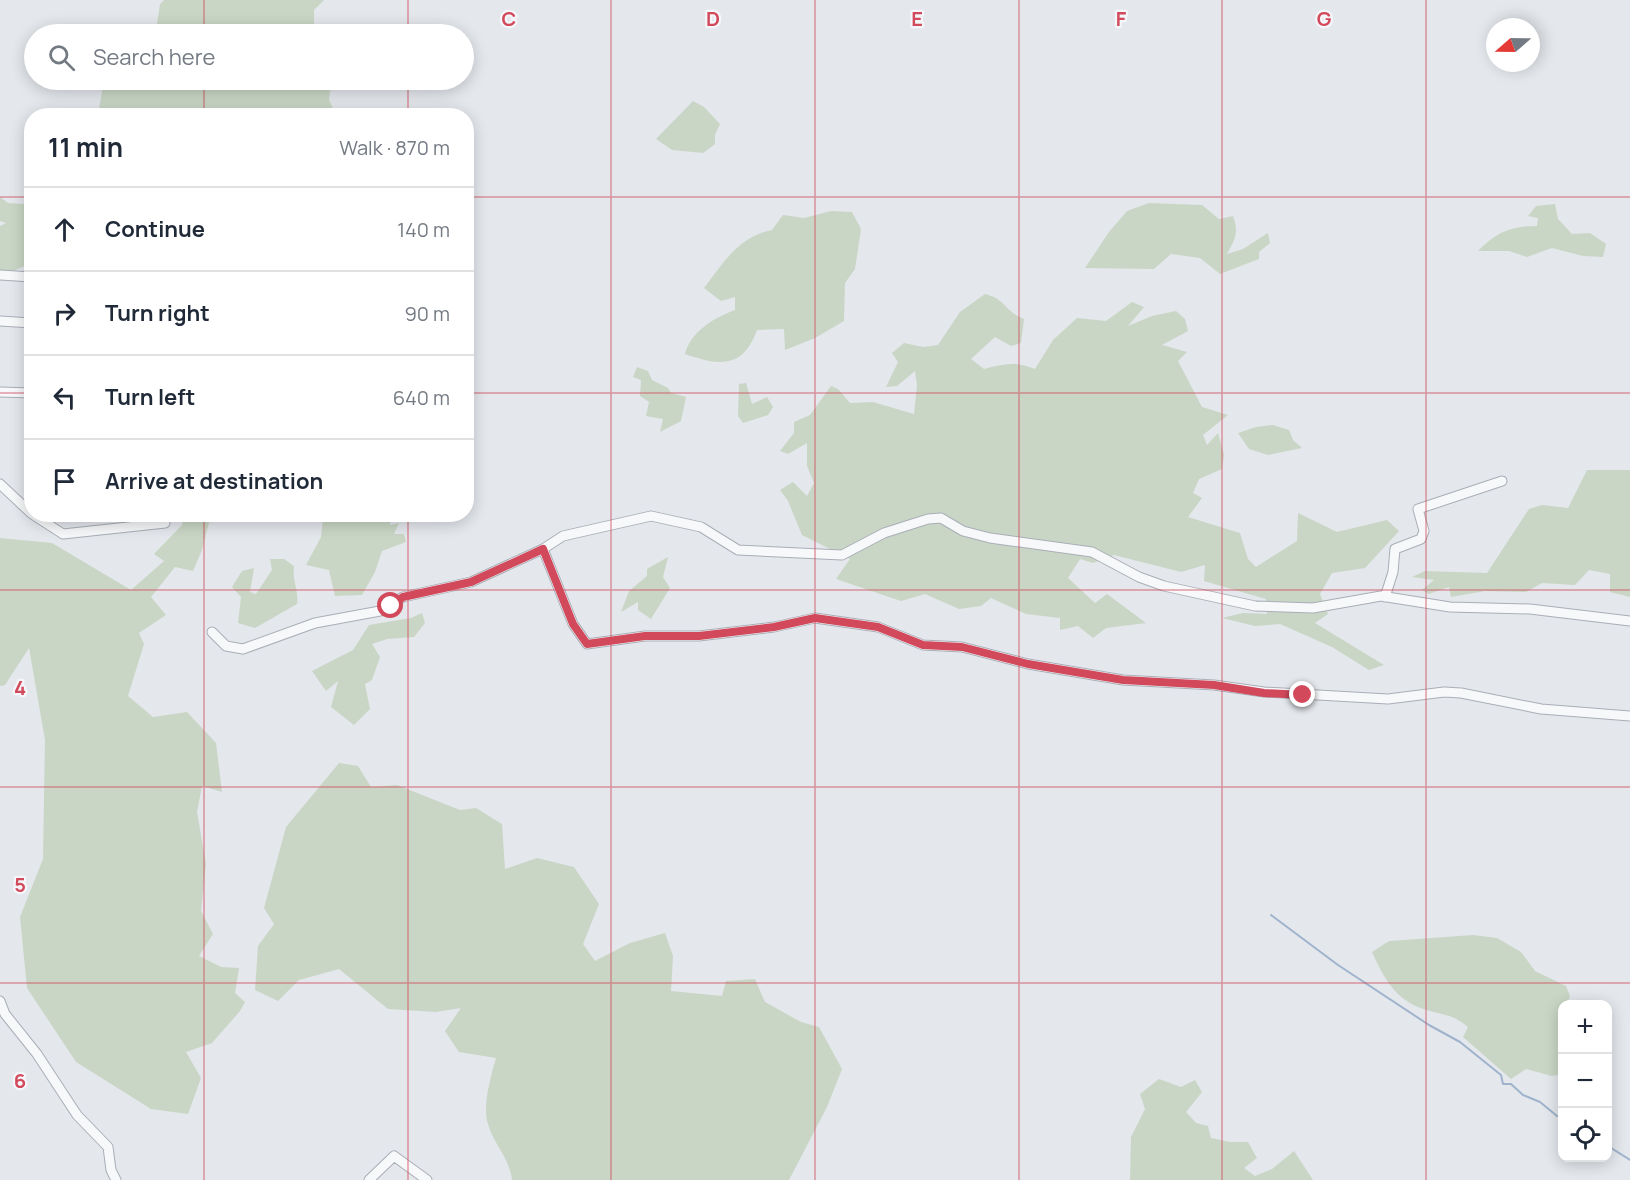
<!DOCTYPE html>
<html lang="en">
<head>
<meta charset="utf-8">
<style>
  :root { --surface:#fff; --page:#f6f6f7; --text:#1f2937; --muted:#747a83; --line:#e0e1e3 }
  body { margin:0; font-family:Manrope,sans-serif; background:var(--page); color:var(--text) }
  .controls { position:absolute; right:18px; bottom:18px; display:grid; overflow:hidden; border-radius:12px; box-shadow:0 3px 15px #0003 }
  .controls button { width:54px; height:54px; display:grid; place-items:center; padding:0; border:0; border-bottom:2px solid var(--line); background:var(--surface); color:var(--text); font:30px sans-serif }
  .compass { position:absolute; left:1486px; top:18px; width:54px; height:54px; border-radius:50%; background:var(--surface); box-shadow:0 3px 15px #0003; rotate:250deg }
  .stop { position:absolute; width:18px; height:18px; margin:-14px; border:4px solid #d1495b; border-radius:50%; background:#fff }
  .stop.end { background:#d1495b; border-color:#fff; box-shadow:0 2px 6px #0008 }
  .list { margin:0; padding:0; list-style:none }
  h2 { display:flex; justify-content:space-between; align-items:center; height:78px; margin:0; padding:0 24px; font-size:26px }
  h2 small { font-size:20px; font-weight:400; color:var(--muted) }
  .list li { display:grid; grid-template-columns:39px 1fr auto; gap:18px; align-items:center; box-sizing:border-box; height:84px; padding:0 24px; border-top:2px solid var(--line) }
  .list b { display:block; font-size:22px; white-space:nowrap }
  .list em { font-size:20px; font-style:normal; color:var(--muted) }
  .icon { flex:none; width:33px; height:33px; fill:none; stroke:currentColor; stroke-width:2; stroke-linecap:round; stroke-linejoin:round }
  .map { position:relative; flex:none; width:1630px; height:1180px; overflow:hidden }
  .search { position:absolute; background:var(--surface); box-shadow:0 3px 15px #0003; left:24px; top:24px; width:450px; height:66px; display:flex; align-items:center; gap:15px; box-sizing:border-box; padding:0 21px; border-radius:33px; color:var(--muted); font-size:22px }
  .panel { position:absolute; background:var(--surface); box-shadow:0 3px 15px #0003; left:24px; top:108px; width:450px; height:414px; border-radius:24px }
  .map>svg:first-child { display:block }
  .green { fill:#c9d6c5 }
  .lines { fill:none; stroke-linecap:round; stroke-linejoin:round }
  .stream { stroke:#9fb4cc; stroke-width:2 }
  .minor-casing { stroke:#a9aeb7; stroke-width:11 }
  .minor { stroke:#f7f8fa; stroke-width:9 }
  .route { stroke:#d1495b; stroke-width:8 }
  .grid { fill:none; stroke:#d1495b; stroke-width:1.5; stroke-opacity:0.55 }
  .grid-label { font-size:20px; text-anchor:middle; font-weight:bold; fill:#d1495b; stroke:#f4f6f9; stroke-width:4.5; stroke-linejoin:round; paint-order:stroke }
</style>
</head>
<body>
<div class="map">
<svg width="1630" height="1180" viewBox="0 0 1630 1180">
  <rect width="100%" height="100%" fill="#e4e7ec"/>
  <!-- green -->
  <path class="green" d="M164 0H324L314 10V34H185L157 24 160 4Z
    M104 80H331L329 100 336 115H98Z
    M693 101 704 107 720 124 715 135V144L703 153 672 150 656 139Z
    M0 197 8 203 24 204 32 213 31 263 0 277V226L6 223 0 221Z
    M1149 203 1202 205 1219 219 1233 216C1239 232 1235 240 1227 254L1243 249 1268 233 1270 243 1259 252V259L1220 274 1200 258 1171 254 1154 269 1085 268 1109 232 1127 211Z
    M1555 204 1558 219 1572 234 1590 233 1606 244 1603 257 1583 256 1552 248 1527 257 1509 251H1478C1496 232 1511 226 1537 226L1538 218 1528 216 1536 206Z
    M831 211 852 212 861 229 855 269 845 283 844 321 815 338 785 350 784 329 757 330C743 369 719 366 685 354 691 331 714 318 735 310V297L721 301 704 288C723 263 739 236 772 230L783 215 804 218Z
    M985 294C1006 299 1004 311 1024 319L1021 343 1011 346 995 337 971 359 984 369C1002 364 1017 361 1035 369L1053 340 1077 318 1106 321 1132 302 1144 307 1128 326 1152 316 1176 311 1185 319 1188 331 1162 345 1187 352 1178 361 1202 407 1228 415 1203 435 1207 445 1218 433 1224 455 1222 469 1199 479 1193 493 1202 498 1188 517 1240 533 1248 559 1256 567 1297 541 1298 513 1337 532 1387 520 1399 531 1365 568 1332 573 1320 594 1328 614 1315 623 1384 665 1369 670 1332 647 1280 624 1255 626 1222 618 1243 613 1267 614 1266 599 1204 581 1205 565 1181 572 1114 555 1093 563 1080 559 1068 578 1095 603 1107 594 1146 623 1106 628 1093 638 1078 626 1060 630V618L1026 614 991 598 981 606 959 609 925 594 901 601 836 579 850 559 802 535 788 501 780 490 793 482 807 496 814 483 807 466V443L788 454 780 451 794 433V422L810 415 831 386 838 389 850 403 873 402 914 414 917 385 915 371 897 386 886 387 898 362 892 353 904 343 923 347 938 345 960 312Z
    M637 367 648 371 652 380 668 388 671 393 686 397 681 421 660 432 663 419 646 416 649 402 640 396 641 380 633 377Z
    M746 383 752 404 767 397 773 407 768 415 743 423 738 416 739 384Z
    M1273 425 1289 430 1293 440 1302 448 1268 455 1249 449 1238 433 1256 427Z
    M1587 470H1630V597L1610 592V574L1589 570 1575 585 1542 583 1526 592 1485 591 1451 597 1449 587 1429 594 1422 590 1434 580 1412 577 1425 571 1487 573 1529 509 1542 505 1568 508Z
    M184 515H211L202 550 193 571 175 567 151 597 166 615 139 633 144 644 128 696 153 717 187 712 216 743 222 792 202 786 197 812 206 864 201 911 213 934 199 956 221 967 239 968 235 993 245 1002 240 1011 212 1043 186 1052 201 1078 188 1114 151 1109 76 1062 27 988 20 917 43 859 45 740 29 648 5 685 0 686V538L52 543 131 590 164 561 154 554 182 525Z
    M337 515H391L390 525 399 523 394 534H404L406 542 382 551 375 572 362 595 335 596 329 570 306 565 321 537 323 518Z
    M668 557 663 577 670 588 651 619 638 610V602L621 612 629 591 647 576V569Z
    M270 559H284L294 566C292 581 299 591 297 604L255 628 238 623 241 597 232 587 242 571 254 568 250 592 256 594 272 570Z
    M422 613 425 623 414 637 387 639 372 644 380 657 372 680 365 684 370 709 354 725 331 707 338 681 326 691 312 671 353 650 369 625 411 618Z
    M339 763 358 766 371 787 397 785 460 810 476 808 502 824 505 869 537 858 574 867 599 904 583 944 595 961 630 943 665 933 673 956 671 991 722 996 726 981 755 979 765 1002 801 1022 819 1027 842 1069 827 1107 789 1180H512C510 1159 493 1143 488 1124 482 1107 491 1075 496 1058L459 1052 445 1031 461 1008 436 1012 388 1009 339 969 299 980 278 1001 255 990 258 946 274 924 264 908 286 827Z
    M1473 935 1497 938 1521 952 1535 971 1566 986 1570 996 1567 1004H1562V1074L1552 1076 1526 1069 1511 1079 1463 1037 1468 1027C1453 1015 1448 1016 1430 1011 1397 1003 1384 979 1372 952L1389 941Z
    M1159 1079 1181 1087 1195 1080 1202 1092 1186 1112 1196 1123 1208 1126 1211 1138 1230 1142H1248L1257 1158 1244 1168 1255 1176 1272 1169 1294 1151 1313 1180H1130L1131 1137 1145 1109 1140 1094Z"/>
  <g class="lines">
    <!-- stream -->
    <path class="stream" d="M1271 915 1338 965 1429 1025 1460 1042 1501 1075 1503 1084H1511L1523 1095 1540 1102 1557 1116 1562 1117
      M1608 1146 1630 1160"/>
    <defs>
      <path id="minor" d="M0 275 32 277
        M0 321 32 323
        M0 392 32 393
        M0 484 32 514
        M32 514 63 534 165 523
        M543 549 573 624 587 644 645 636H699L774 627 815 618 878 627 923 645 962 647 1028 664 1123 680 1214 685 1264 692 1388 699 1444 692 1461 693 1541 709 1630 716
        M1385 597 1393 572 1395 549 1421 539 1424 531 1418 509 1502 481
        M212 632 226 646 243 649 315 623 380 611 403 597 471 582 543 549 563 536 651 516 701 527 738 550 842 555 884 533 928 519 941 518 963 531 990 538 1092 552 1139 577 1164 586 1255 606 1313 608 1381 596 1450 607 1530 609 1630 621
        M0 1001 5 1014 37 1054 77 1115 108 1147 111 1170 116 1180
        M369 1180 394 1156 427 1180"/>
    </defs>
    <!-- minor casing -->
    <use href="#minor" class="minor-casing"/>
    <!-- minor -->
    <use href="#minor" class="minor"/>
  </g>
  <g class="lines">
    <!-- route -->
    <path class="route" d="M391 606 403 597 471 582 543 549 573 624 587 644 645 636H699L774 627 815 618 878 627 923 645 962 647 1028 664 1123 680 1214 685 1264 693 1303 695"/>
  </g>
  <!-- grid -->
  <path class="grid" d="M204 0V34M408 0V34M611 0V1180M815 0V1180M1019 0V1180M1222 0V1180M1426 0V1180M204 80V116M408 80V116M0 197H32M466 197H1630M0 393H32M466 393H1630M204 514V1180M408 514V1180M0 590H1630M0 787H1630M0 983H1630"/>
  <g class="grid-label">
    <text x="509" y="26">C</text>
    <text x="713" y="26">D</text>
    <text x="917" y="26">E</text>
    <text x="1121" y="26">F</text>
    <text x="1324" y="26">G</text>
    <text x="20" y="695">4</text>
    <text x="20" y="892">5</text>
    <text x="20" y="1088">6</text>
  </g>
</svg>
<div class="controls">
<button>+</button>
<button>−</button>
<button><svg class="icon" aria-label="locate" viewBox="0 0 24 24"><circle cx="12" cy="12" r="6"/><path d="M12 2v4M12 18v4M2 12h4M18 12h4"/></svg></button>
</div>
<svg class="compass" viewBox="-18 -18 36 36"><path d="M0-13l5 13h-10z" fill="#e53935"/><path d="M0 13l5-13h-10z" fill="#747a83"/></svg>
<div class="stop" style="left:391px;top:606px"></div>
<div class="stop end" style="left:1303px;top:695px"></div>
<div class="search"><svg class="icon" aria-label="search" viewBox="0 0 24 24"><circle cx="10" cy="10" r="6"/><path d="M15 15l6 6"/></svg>Search here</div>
<section class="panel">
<h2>11 min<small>Walk · 870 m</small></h2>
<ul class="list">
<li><svg class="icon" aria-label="ahead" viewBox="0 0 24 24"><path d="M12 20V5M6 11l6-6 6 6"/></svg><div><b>Continue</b></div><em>140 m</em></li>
<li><svg class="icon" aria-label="right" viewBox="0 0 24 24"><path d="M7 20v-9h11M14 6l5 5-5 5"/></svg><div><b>Turn right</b></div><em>90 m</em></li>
<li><svg class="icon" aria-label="left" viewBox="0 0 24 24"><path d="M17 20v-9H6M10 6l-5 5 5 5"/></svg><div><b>Turn left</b></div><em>640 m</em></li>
<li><svg class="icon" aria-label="arrive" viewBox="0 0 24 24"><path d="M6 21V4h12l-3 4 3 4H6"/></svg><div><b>Arrive at destination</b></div></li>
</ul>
</section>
</div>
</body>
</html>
